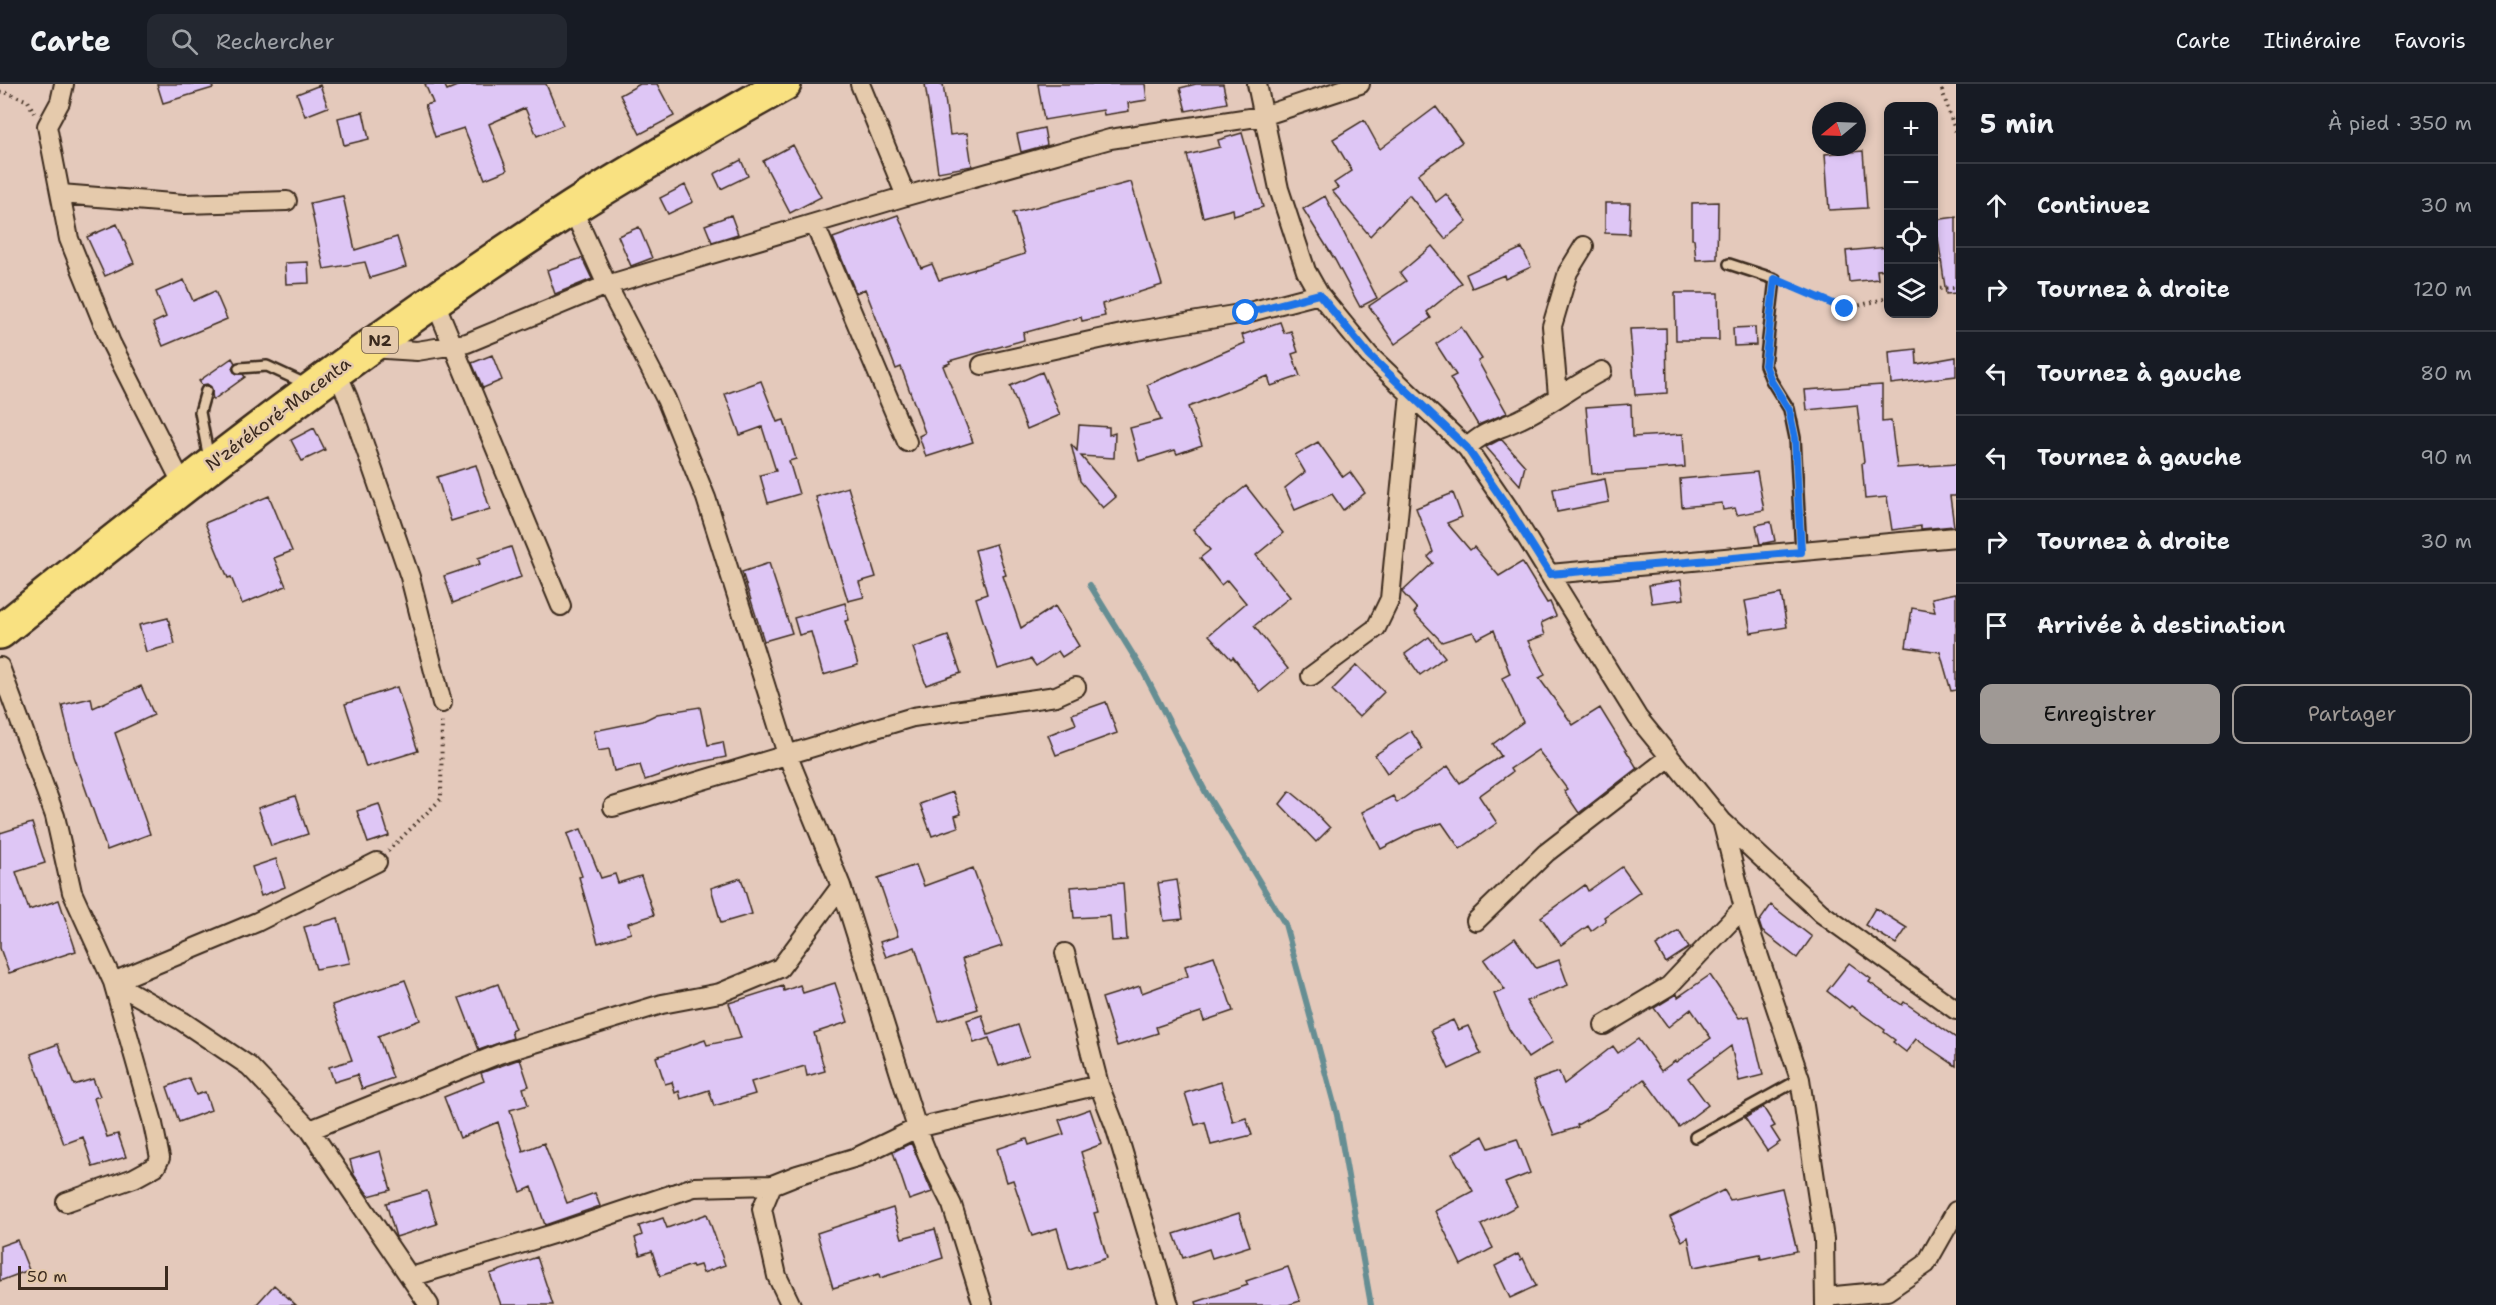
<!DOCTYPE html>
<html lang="fr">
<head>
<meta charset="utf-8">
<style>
  :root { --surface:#171b24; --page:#242831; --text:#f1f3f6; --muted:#9ea1a6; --line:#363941; --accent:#9f9995 }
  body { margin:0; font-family:"Shantell Sans",sans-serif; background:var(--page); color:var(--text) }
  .controls { position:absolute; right:18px; top:18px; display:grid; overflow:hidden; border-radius:12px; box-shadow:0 3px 9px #0003 }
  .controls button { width:54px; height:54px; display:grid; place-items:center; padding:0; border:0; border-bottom:2px solid var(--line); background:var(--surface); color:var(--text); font:30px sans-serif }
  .compass { position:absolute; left:1812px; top:18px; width:54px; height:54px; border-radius:50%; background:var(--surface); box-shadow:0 3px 9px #0003; rotate:251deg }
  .scale { position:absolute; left:18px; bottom:15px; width:150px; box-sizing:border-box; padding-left:6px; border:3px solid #3b2a1e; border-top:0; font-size:16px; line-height:21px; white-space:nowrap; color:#3b2a1e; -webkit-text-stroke:4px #e5caac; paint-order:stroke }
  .stop { position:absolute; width:18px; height:18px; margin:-14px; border:4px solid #1a73e8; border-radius:50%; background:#fff }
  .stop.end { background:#1a73e8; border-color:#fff; box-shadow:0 2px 6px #0008 }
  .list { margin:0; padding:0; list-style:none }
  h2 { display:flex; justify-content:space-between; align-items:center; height:78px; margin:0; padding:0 24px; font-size:26px }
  h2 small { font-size:20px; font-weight:400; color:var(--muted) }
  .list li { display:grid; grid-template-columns:39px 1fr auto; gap:18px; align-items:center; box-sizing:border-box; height:84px; padding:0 24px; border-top:2px solid var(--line) }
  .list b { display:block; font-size:22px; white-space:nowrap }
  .list em { font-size:20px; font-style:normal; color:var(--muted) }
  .actions { display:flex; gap:12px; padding:18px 24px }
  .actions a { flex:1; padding:14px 0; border:2px solid var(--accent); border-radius:12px; text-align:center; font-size:21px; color:var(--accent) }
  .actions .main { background:var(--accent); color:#111 }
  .icon { flex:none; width:33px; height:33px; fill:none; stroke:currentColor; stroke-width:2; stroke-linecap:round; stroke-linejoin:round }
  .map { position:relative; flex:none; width:1956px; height:1221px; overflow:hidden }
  header { display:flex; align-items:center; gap:36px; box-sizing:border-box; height:84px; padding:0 30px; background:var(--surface); border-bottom:2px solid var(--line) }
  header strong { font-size:28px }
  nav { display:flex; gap:33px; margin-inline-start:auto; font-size:21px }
  .search { width:420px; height:54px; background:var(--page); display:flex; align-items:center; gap:15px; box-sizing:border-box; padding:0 21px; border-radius:12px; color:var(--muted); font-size:22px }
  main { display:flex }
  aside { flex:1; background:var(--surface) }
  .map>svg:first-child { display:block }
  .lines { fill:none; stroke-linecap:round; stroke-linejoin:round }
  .stream { stroke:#668e93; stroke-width:6 }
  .building { fill:#dec6f5; stroke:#3b2a1e; stroke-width:1.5 }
  .lane-casing { stroke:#3b2a1e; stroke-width:14 }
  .street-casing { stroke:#3b2a1e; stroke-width:22 }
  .highway-casing { stroke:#3b2a1e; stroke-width:38 }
  .path { stroke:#3b2a1e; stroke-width:4; stroke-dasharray:1.5 4.5; stroke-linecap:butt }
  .lane { stroke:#e5caac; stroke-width:9 }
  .street { stroke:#e5caac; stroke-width:18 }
  .highway { stroke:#f9e181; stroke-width:33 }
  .route { stroke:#1a73e8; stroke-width:8 }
  .labels { text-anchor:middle; stroke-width:5; stroke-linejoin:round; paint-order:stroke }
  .shield { fill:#e5caac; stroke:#6e5a49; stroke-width:1.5 }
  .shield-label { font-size:16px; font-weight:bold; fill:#3b2a1e }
  .street-label { font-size:18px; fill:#3b2a1e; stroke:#e5caac }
</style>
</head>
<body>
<header>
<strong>Carte</strong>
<div class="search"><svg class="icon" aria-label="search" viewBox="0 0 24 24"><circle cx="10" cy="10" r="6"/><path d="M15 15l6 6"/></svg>Rechercher</div>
<nav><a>Carte</a><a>Itinéraire</a><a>Favoris</a></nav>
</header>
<main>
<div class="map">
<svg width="1956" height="1221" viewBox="0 0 1956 1221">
  <rect width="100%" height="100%" fill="#e4c9bb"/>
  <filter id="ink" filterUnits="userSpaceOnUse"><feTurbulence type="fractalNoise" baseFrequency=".0167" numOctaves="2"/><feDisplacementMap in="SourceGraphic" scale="12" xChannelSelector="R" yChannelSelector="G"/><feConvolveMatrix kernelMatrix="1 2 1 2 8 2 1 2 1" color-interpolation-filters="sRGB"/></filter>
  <g filter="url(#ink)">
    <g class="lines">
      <!-- stream -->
      <path class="stream" d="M1090 501 1143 587 1206 709 1285 840 1337 1031 1371 1221"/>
    </g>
    <!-- building -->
    <path class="building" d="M157 0H212L213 4 163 19Z
      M425 0H444L447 6 462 0H546L563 41 537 52 525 24 489 40 507 86 485 95 464 44 435 53 425 21 433 19Z
      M640 0H657L674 32 640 50 620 11Z
      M925 0H943L950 51 967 49 972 82 938 88Z
      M1038 0H1145L1147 16 1128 19 1129 27 1104 31 1103 26 1044 36Z
      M1196 0H1223L1227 19 1186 27 1180 4Z
      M320 1 328 23 305 32 297 10Z
      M1436 23 1462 58 1418 90 1436 118 1446 110 1467 137 1445 155 1409 111 1370 152 1332 107 1338 104 1334 99 1352 87 1333 55 1364 36 1380 65Z
      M363 28 369 55 344 61 338 34Z
      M1044 44 1047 61 1021 68 1017 50Z
      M1242 49 1263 123 1234 132 1233 125 1203 133 1187 71 1220 63 1218 56Z
      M793 61 821 113 790 129 763 77Z
      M1863 67 1867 124 1829 126 1825 70Z
      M741 76 748 92 721 105 714 90Z
      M1131 98 1162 201 1102 220 1105 232 1082 237 1081 233 1023 249 1024 256 949 277 950 279 943 282 973 358 926 373 919 352 925 349 901 283 896 285 865 205 856 209 833 154 898 131 921 184 932 180 939 196 1025 170 1013 129Z
      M685 101 693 118 668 130 660 114Z
      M343 112 355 166 397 153 406 183 370 194 365 178 324 185 310 119Z
      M1325 112 1377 214 1360 223 1335 176 1303 125Z
      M1718 118 1717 175 1696 176 1694 155H1692V119Z
      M1605 119H1630L1629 150 1605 149Z
      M731 131 738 150 712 158 705 141Z
      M1956 133V209L1946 210 1938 154 1934 155V136Z
      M117 140 134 179 105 192 87 153Z
      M639 143 652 174 631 182 618 152Z
      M1432 162 1462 199 1427 228 1431 234 1395 260 1369 222 1406 197 1400 189Z
      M1888 163V185L1877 186 1878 195 1849 198 1846 167Z
      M1522 164 1531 183 1505 195 1504 191 1472 204 1466 190Z
      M582 174 592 195 555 210 547 186Z
      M308 178 309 199 286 200 285 179Z
      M184 196 193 217 215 207 227 235 163 262 153 239 166 233 156 208Z
      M1675 209H1718L1719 256H1676Z
      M1280 238 1284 249 1291 247 1298 268 1292 270 1300 292 1271 302 1268 292 1188 323 1202 361 1177 370 1175 366 1139 377 1130 344 1161 336 1147 301 1245 259 1242 251Z
      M1461 243 1482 275 1478 277 1507 329 1478 341 1450 294 1456 291 1436 260Z
      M1755 243 1756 261 1734 262 1733 244Z
      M1666 244 1667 309 1635 311 1630 245Z
      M1916 265 1917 280 1956 273V292L1891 300 1889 268Z
      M492 271 502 296 483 304 472 279Z
      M232 274 235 279 232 284 234 288 243 290 245 293 213 316 211 303 207 300 202 301 199 297Z
      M1042 288 1060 331 1027 345 1010 302Z
      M761 297 777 338 784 336 796 375 789 377 799 410 768 419 760 391 776 387 762 343 740 351 725 310Z
      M1882 301V338L1891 337 1897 384 1956 380V412H1950L1954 442 1921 445V442L1892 446 1887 413 1865 415 1862 379 1864 378 1857 321 1807 326 1805 306Z
      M1631 320 1632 353 1683 350 1685 383 1592 390 1586 323Z
      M1079 341 1109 343V351L1115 349 1114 374 1081 372 1116 413 1103 424 1080 397 1071 360 1077 367Z
      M314 344 325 366 302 377 291 356Z
      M1501 355 1525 382 1520 401 1486 363Z
      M1318 358 1343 393 1350 388 1365 409 1343 426 1332 410 1295 426 1285 404 1305 388 1295 371Z
      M476 381 490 425 451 437 437 393Z
      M1757 388 1764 426 1737 431 1735 424 1723 426 1722 419 1682 423 1680 395Z
      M1605 395 1609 418 1557 428 1553 405Z
      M1246 402 1283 449 1256 471 1290 513 1254 542 1288 585 1260 608 1233 573 1231 575 1209 551 1246 519 1227 496 1221 501 1200 474 1210 466 1193 445Z
      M848 403 876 493 859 498 864 513 848 517 816 413Z
      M1453 409 1462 433 1447 439 1470 466 1474 463 1499 492 1522 478 1547 519 1550 518 1556 532 1541 539 1545 551 1528 557 1545 591 1539 594 1573 641 1600 624 1637 684 1579 729 1564 707 1567 705 1538 666 1510 685 1512 688 1479 712 1497 739 1460 765 1442 739 1416 747 1381 765 1362 728 1393 712 1397 719 1448 682 1460 699 1501 672 1493 660 1523 638 1502 594 1510 590 1494 546 1477 555 1473 548 1442 558 1414 529 1417 525 1402 508 1433 479 1428 473 1433 468 1416 424Z
      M269 412 292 467 274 474 286 502 242 520 231 493 228 494 205 439Z
      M1771 438 1775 457 1760 460 1756 441Z
      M996 460 1006 491 1003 492 1021 544 1055 522 1079 562 1062 573 1058 567 1036 582 1031 575 998 585 976 514 987 510 975 466Z
      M511 463 521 493 453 519 444 492 480 480 478 474Z
      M769 479 792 549 764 557 742 488Z
      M1681 496 1684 515 1652 519 1649 501Z
      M1956 509V606L1951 607 1940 568 1906 563 1912 524 1935 528 1932 514Z
      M1781 510 1787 543 1751 549 1745 517Z
      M845 519 849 536 845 537 858 581 823 591 811 548 799 551 794 534Z
      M168 534 175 560 146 568 139 541Z
      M948 552 961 589 926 601 913 564Z
      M1429 553 1445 573 1420 591 1405 570Z
      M1357 581 1384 608 1359 633 1332 606Z
      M141 602 154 631 115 649 150 750 107 766 74 672 62 621 91 614 93 624Z
      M397 603 418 667 366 683 345 620Z
      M1106 618 1117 649 1056 671 1048 651 1076 640 1072 630Z
      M700 623 708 661 723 658 726 673 692 680 645 696 640 681 614 687 609 665 598 667 594 647 643 637 657 630Z
      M1411 647 1423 665 1387 689 1375 671Z
      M1290 707 1312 725 1330 744 1316 758 1280 720Z
      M953 708 961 730 955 732 958 743 932 752 920 720Z
      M295 712 308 750 271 762 258 724Z
      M379 720 389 752 368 759 357 727Z
      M32 739 45 779 16 788 29 826 59 816 76 867 9 889 0 864V749Z
      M581 745 601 794 615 790 618 799 641 792 654 831 628 839 631 849 598 859 579 793 582 792 567 750Z
      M276 775 285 803 261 812 252 783Z
      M916 781 924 802 973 784 1002 862 962 875 978 925 939 937 915 863 886 873 880 858 898 852 878 794Z
      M1622 783 1640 808 1604 833 1606 836 1591 847 1588 842 1561 861 1541 833 1585 801 1588 807Z
      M741 794 752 830 721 839 711 804Z
      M1177 796 1183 835 1164 837 1158 799Z
      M1123 799 1127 856 1112 857 1110 832 1074 834 1071 803Z
      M1771 821 1812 853 1797 874 1762 847 1759 838Z
      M1875 824 1907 844 1896 860 1865 841Z
      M338 834 350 879 316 885 304 843Z
      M1679 847 1689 864 1666 879 1656 862Z
      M1515 854 1536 884 1559 876 1568 901 1526 917 1553 958 1528 974 1509 945 1494 910 1505 906 1484 876Z
      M1214 872 1233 927 1204 937 1201 928 1156 943 1158 949 1117 962 1102 914 1140 902 1142 909 1188 892 1185 882Z
      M1849 879 1871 895 1869 898 1902 921 1904 918 1956 954V982L1916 955 1906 968 1893 958 1895 956 1884 948 1885 946 1851 922 1849 924 1827 907Z
      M1710 891 1739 934 1749 932 1763 991 1739 997 1731 962 1688 994 1708 1021 1679 1043 1644 995 1605 1025 1577 1041 1578 1043 1554 1051 1533 997 1559 988 1564 1000 1613 962 1618 969 1638 955 1661 987 1675 977 1676 978 1711 954 1691 925 1668 943 1654 924 1677 910 1678 913Z
      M405 896 420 936 378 952 393 994 362 1005 357 991 334 998 329 983 352 976 332 921Z
      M835 899 848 938 814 949 825 987 807 992 805 982 751 998 755 1010 714 1022 709 1006 681 1015 679 1007 675 1009 672 998 665 1000 656 973 705 956 707 961 741 954 729 919 783 902 784 907 800 901 803 909Z
      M498 900 515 945 511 947 513 954 479 966 459 914Z
      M982 931 988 951 1018 941 1029 972 999 982 989 954 974 959 967 936Z
      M1453 936 1458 946 1468 942 1481 970 1449 985 1431 946Z
      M58 960 74 1001 93 995 100 1012 94 1014 107 1053 118 1050 126 1073 93 1083 83 1053 64 1060 31 970Z
      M520 975 529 1002 523 1004 528 1021 510 1026 523 1067 544 1059 567 1119 595 1109 600 1122 545 1141 532 1103 521 1108 508 1072 498 1038 460 1054 444 1013 484 997 481 989Z
      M189 994 196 1011 205 1008 211 1026 179 1038 167 1003Z
      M1221 998 1233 1038 1246 1034 1252 1051 1211 1061 1205 1038 1195 1041 1185 1009Z
      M1763 1023 1775 1042 1771 1044 1780 1058 1767 1067 1745 1034Z
      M1090 1025 1102 1060 1081 1068 1098 1128 1094 1129 1107 1174 1069 1186 1057 1144 1032 1152 1013 1096 1007 1098 997 1065 1027 1055 1029 1061 1064 1050 1059 1036Z
      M1483 1052 1489 1064 1517 1055 1530 1089 1505 1099 1517 1122 1481 1141 1493 1164 1461 1181 1435 1127 1473 1107 1452 1070Z
      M911 1059 932 1108 909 1116 893 1068Z
      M380 1067 391 1106 369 1112 354 1091 350 1076Z
      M1782 1104 1797 1167 1761 1175 1760 1170 1694 1183 1688 1153 1682 1157 1670 1133 1724 1106 1730 1116Z
      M427 1107 437 1140 396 1153 386 1119Z
      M893 1124 902 1154 935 1145 943 1174 880 1194 879 1190 833 1204 817 1149Z
      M1239 1129 1250 1162 1212 1174 1209 1165 1183 1174 1174 1150Z
      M707 1130 725 1181 703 1189 700 1181 693 1183 692 1181 660 1192 652 1167 640 1171 635 1154 642 1151 639 1142 663 1134 667 1144Z
      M17 1156 29 1186 0 1197V1162Z
      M1518 1170 1521 1176 1523 1174 1536 1202 1510 1214 1495 1182Z
      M537 1173 553 1221H501L490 1190Z
      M1288 1183 1300 1217 1288 1221H1197L1196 1218 1248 1201 1246 1197Z
      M274 1201 296 1221H256Z"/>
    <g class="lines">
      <defs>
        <path id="lane" d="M1729 180 1775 195 1765 281 1771 296 1789 325 1795 354 1801 468
          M239 284 267 282 308 301
          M206 307 200 328 209 375
          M1695 1053 1800 995"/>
        <path id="street" d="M64 0 60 18 47 42 69 155 111 259 183 401
          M860 0 906 112
          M1257 0 1279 105 1306 187 1319 210 1369 271 1467 364 1509 425 1638 634 1722 737 1821 829 1956 926
          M61 110 184 120 287 117
          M572 124 607 201 666 315 706 414 787 670 841 802 917 1044 857 1073 797 1091 772 1101 762 1125 777 1192 791 1221
          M815 141 907 358
          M435 218 561 522
          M370 264 417 267 467 259 607 201 906 112 1110 55 1263 32 1360 0
          M982 281 1131 248 1246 229 1319 210
          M336 286 348 314 410 493 442 619
          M1558 312 1552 242 1568 188 1584 162
          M1467 364C1484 347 1495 347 1516 337 1546 324 1572 302 1602 287
          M1550 490 1956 453
          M0 583 55 732 72 808 113 898 257 838 377 778
          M1311 592 1376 544 1390 515 1410 310
          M613 723 913 633 1056 612 1076 603
          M1722 737 1748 840 1800 995 1824 1155 1825 1221
          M1476 837 1546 769 1670 673
          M1065 869 1099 1001
          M113 898 182 937 249 982 310 1046 429 1221
          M1604 941 1669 902 1743 824
          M310 1046 499 970 662 920 720 909 780 884 841 802
          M66 1118 134 1094 156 1082 160 1074 152 1035 113 898
          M411 1193 553 1150 694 1103 772 1101
          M1825 1213 1887 1207 1926 1180 1956 1127
          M983 1221 952 1121 931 1079 917 1044 1099 1001 1115 1042 1169 1221"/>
        <path id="highway" d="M0 548C185 399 372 253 572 124 641 80 713 40 784 0"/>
      </defs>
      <!-- lane casing -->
      <use href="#lane" class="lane-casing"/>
      <!-- street casing -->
      <use href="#street" class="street-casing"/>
      <!-- highway casing -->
      <use href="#highway" class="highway-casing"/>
      <!-- path -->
      <path class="path" d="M1940 0 1956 49
        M0 8 8 9 28 17 34 29
        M1787 200 1845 225 1888 214
        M1934 205 1956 204
        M388 767 441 715 442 634"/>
      <!-- lane -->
      <use href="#lane" class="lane"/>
      <!-- street -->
      <use href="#street" class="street"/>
      <!-- highway -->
      <use href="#highway" class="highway"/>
    </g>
  </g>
  <g class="lines" filter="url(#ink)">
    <!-- route -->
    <path class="route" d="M1246 229 1319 210 1369 271 1467 364 1509 425 1550 490 1801 468 1795 354 1789 326 1771 297 1765 281 1775 195 1845 225"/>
  </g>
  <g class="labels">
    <!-- shield labels -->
    <rect class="shield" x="362" y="243" width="36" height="26" rx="4.5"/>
    <g class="shield-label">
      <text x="380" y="262">N2</text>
    </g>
    <!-- street labels -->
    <g class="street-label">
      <text transform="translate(278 330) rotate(-37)" y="6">N'zérékoré-Macenta</text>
    </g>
  </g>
</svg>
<div class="controls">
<button>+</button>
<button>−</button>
<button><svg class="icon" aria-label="locate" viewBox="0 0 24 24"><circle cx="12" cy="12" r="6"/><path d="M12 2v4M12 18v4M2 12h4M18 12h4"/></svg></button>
<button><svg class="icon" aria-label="layers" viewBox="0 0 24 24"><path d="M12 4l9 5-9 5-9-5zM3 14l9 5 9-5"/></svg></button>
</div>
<svg class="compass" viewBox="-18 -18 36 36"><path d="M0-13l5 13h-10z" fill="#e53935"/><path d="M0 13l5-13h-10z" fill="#9ea1a6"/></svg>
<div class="scale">50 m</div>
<div class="stop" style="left:1246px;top:229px"></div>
<div class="stop end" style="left:1845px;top:225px"></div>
</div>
<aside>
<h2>5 min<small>À pied · 350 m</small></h2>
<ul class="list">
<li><svg class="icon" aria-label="ahead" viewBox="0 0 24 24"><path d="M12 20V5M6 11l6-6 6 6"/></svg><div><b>Continuez</b></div><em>30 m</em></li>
<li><svg class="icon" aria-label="right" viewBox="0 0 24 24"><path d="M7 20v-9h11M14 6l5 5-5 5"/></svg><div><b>Tournez à droite</b></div><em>120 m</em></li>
<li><svg class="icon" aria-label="left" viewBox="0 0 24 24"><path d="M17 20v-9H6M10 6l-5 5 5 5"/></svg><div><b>Tournez à gauche</b></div><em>80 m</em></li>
<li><svg class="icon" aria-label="left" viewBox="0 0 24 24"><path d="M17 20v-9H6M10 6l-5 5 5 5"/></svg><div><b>Tournez à gauche</b></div><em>90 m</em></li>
<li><svg class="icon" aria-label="right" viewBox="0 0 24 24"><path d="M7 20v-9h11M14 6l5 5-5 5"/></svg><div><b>Tournez à droite</b></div><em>30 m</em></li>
<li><svg class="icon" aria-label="arrive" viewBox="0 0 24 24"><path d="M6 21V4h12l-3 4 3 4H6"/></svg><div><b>Arrivée à destination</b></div></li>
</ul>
<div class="actions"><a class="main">Enregistrer</a><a>Partager</a></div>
</aside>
</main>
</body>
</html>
